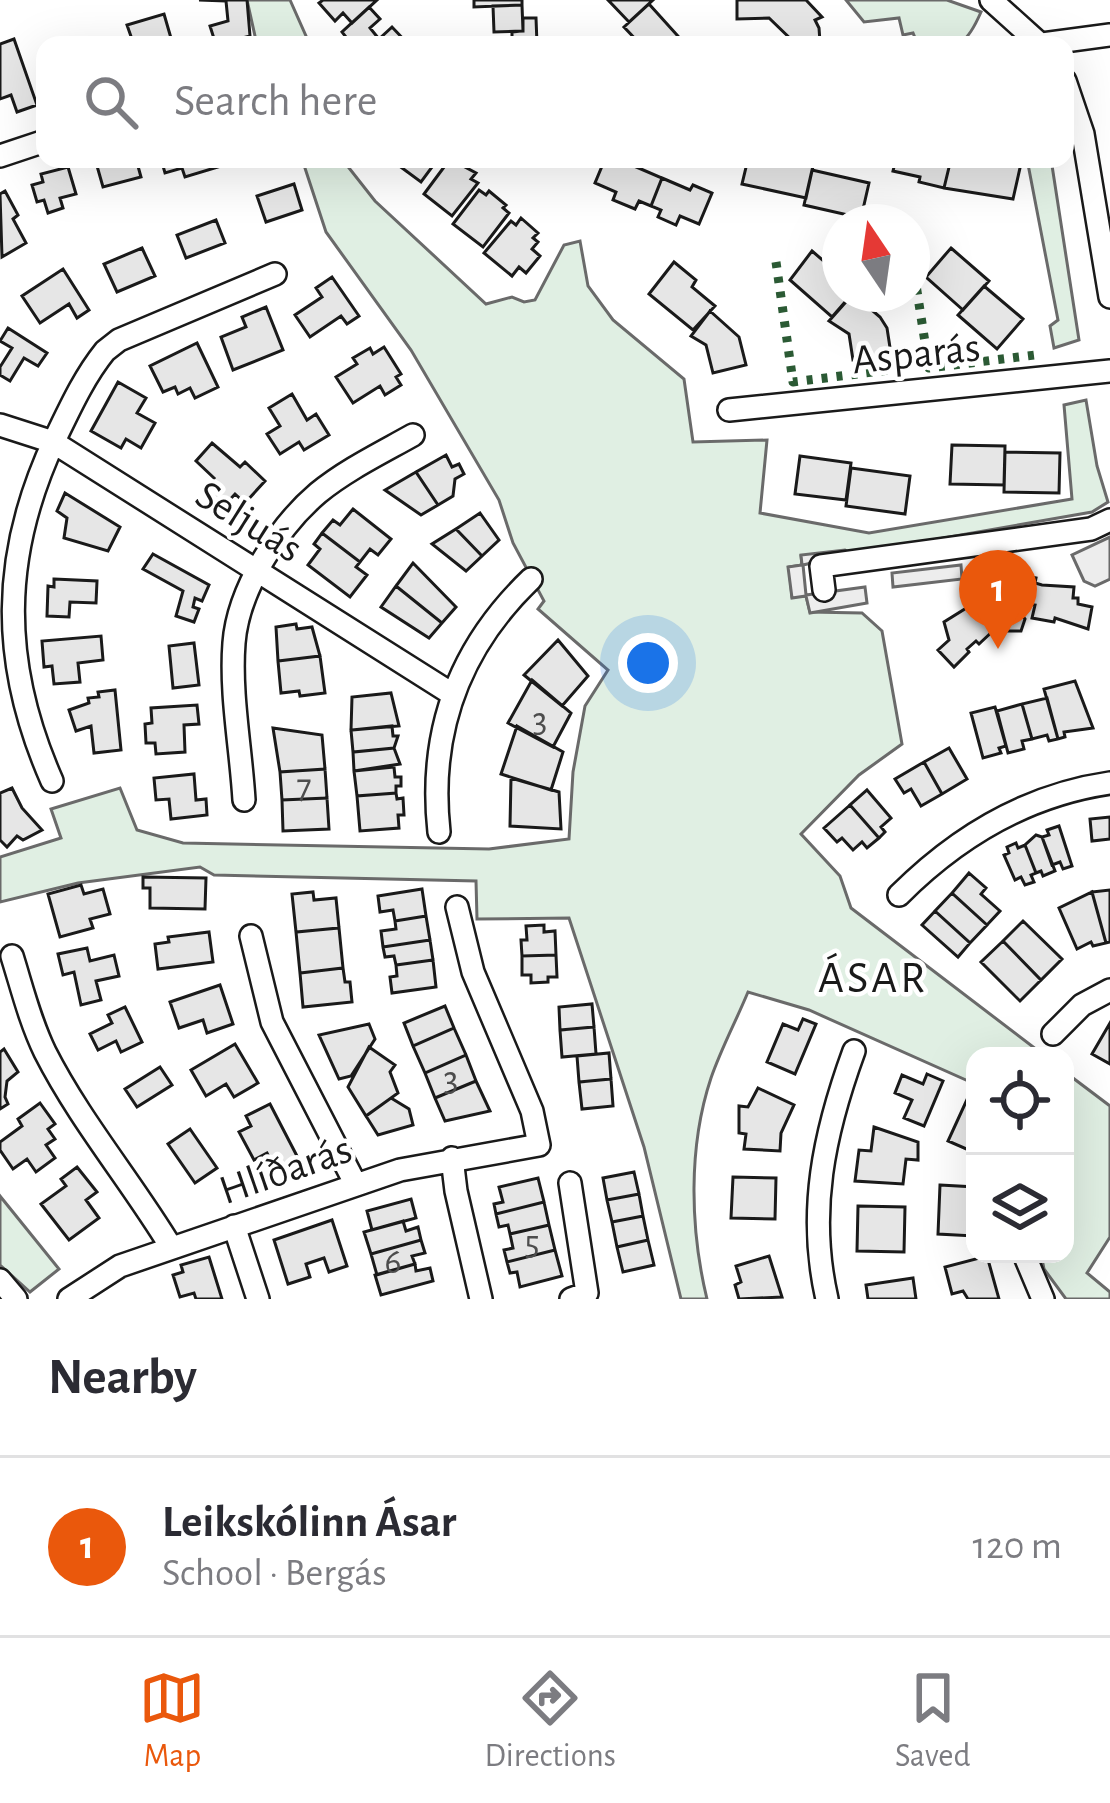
<!DOCTYPE html>
<html lang="en">
<head>
<meta charset="utf-8">
<style>
  :root { --surface:#fff; --page:#f7f7f7; --text:#2b2b33; --muted:#7c7c81; --line:#e1e1e2; --accent:#ea580c }
  body { margin:0; font-family:"Alegreya Sans",sans-serif; background:var(--page); color:var(--text) }
  .controls { position:absolute; right:36px; bottom:36px; display:grid; overflow:hidden; border-radius:24px; box-shadow:0 12px 48px #0002 }
  .controls button { width:108px; height:108px; display:grid; place-items:center; padding:0; border:0; border-bottom:3px solid var(--line); background:var(--surface); color:var(--text); font:60px sans-serif }
  .compass { position:absolute; left:822px; top:204px; width:108px; height:108px; border-radius:50%; background:var(--surface); box-shadow:0 12px 48px #0002; rotate:347deg }
  .you { position:absolute; left:648px; top:663px; width:42px; height:42px; margin:-30px; border:9px solid #fff; border-radius:50%; background:#1a73e8; box-shadow:0 0 0 18px #1a73e833 }
  .badge { display:grid; place-items:center; width:78px; height:78px; border-radius:50%; background:var(--accent); color:#fff; font-size:39px; font-weight:700 }
  .pin { position:absolute; translate:-50% -99px; filter:drop-shadow(0 3px 6px #0008) }
  .pin::after { content:''; position:absolute; top:63px; width:42px; height:36px; background:inherit; clip-path:polygon(0 0,100% 0,50% 100%) }
  .list { margin:0; padding:0; list-style:none }
  h2 { display:flex; justify-content:space-between; align-items:center; height:156px; margin:0; padding:0 48px; font-size:51px }
  h2 small { font-size:39px; font-weight:400; color:var(--muted) }
  .list li { display:grid; grid-template-columns:78px 1fr auto; gap:36px; align-items:center; box-sizing:border-box; height:180px; padding:0 48px; border-top:3px solid var(--line) }
  .list b { display:block; font-size:45px; white-space:nowrap }
  .list p { margin:0; font-size:39px; white-space:nowrap; color:var(--muted) }
  .list em { font-size:39px; font-style:normal; color:var(--muted) }
  .icon { flex:none; width:66px; height:66px; fill:none; stroke:currentColor; stroke-width:2; stroke-linecap:round; stroke-linejoin:round }
  .map { position:relative; flex:none; width:1110px; height:1299px; overflow:hidden }
  .search { position:absolute; background:var(--surface); box-shadow:0 12px 48px #0002; left:36px; right:36px; top:36px; height:132px; display:flex; align-items:center; gap:30px; box-sizing:border-box; padding:0 42px; border-radius:24px; color:var(--muted); font-size:45px }
  .sheet { height:336px; background:var(--surface) }
  nav { display:flex; justify-content:space-around; align-items:center; box-sizing:border-box; height:168px; border-top:3px solid var(--line); background:var(--surface); font-size:33px; color:var(--muted) }
  nav a { display:grid; justify-items:center; gap:6px }
  nav .on { color:var(--accent) }
  .map>svg:first-child { display:block }
  .green { fill:#e0efe3; stroke:#6a6a6a; stroke-width:3 }
  .parking { fill:#ededed; stroke:#6a6a6a; stroke-width:3 }
  .building { fill:#e6e6e6; stroke:#1a1a1a; stroke-width:3 }
  .lines { fill:none; stroke-linecap:round; stroke-linejoin:round }
  .minor-casing { stroke:#1a1a1a; stroke-width:26 }
  .minor { stroke:#fff; stroke-width:21 }
  .hedge { stroke:#2b5a34; stroke-width:9; stroke-dasharray:6 9; stroke-linecap:butt }
  .labels { text-anchor:middle; stroke-width:9; stroke-linejoin:round; paint-order:stroke }
  .number-label { font-size:36px; fill:#4d4d4d }
  .street-label { font-size:42px; fill:#1a1a1a; stroke:#fff }
  .neighbourhood-label { font-size:45px; letter-spacing:3px; fill:#1a1a1a; stroke:#fff }
</style>
</head>
<body>
<div class="map">
<svg width="1110" height="1299" viewBox="0 0 1110 1299">
  <rect width="100%" height="100%" fill="#fff"/>
  <!-- green -->
  <path class="green" d="M247 0H290L310 45H257Z
    M846 0H947L981 12C964 51 958 45 918 45L913 33 903 35 899 18 864 22Z
    M302 159H342L375 201 486 304 512 297 524 302 535 300 564 245 580 241 588 286 613 320 684 379 693 442 767 440 760 513 869 533 1072 499 1064 405 1086 400 1097 466 1108 502 1092 512 852 554 801 556 802 565 789 567 792 597 806 596 810 612 862 613 882 631 902 744 859 775 801 834 840 876 851 908 1045 1056H975V1084L809 1010 748 992C736 1021 721 1049 711 1078 688 1147 690 1229 707 1299H681L644 1147 569 918 477 919 476 881 214 875 200 867 78 883 0 902V857L61 838 51 809 120 788 137 830 183 843 489 849 569 839 573 772 585 706 608 670 538 609 544 601 513 543 499 500 411 350 326 232Z
    M1027 159H1051L1079 340 1054 348 1050 326 1058 320Z
    M1065 1072 1110 1106V1237L1087 1273 1110 1292V1299H1066L1044 1269 1041 1254H1065Z
    M0 1196 59 1269 30 1292 0 1265Z"/>
  <!-- parking -->
  <path class="parking" d="M1110 537V579L1095 586 1084 581 1072 555Z
    M845 550 852 554 803 565 806 595 865 587 867 603 810 613 806 596 792 598 788 567 802 565 801 555Z
    M961 565 962 579 893 587 892 573Z"/>
  <!-- building -->
  <path class="building" d="M199 0H247L250 36 216 45 210 26 228 21 226 1Z
    M323 0H377L352 23 343 13 335 21 319 3Z
    M474 0H522V5L474 7Z
    M608 0H653L629 22Z
    M737 0H806L822 17 815 20 819 28 820 42H829V45H797L769 18 737 19Z
    M649 4 686 45H641L624 27Z
    M522 5 523 31 494 32 493 6Z
    M369 7 380 19 370 28 379 39 392 27 409 45H352L342 32Z
    M164 14 173 45H134L127 25Z
    M523 18H536L537 44 512 45V32L523 31Z
    M14 39 37 105 17 112 11 95 0 99V44Z
    M95 159H136L141 177 103 187Z
    M161 159H216L218 167 185 177 182 168 165 173Z
    M397 159H438L421 182 394 162Z
    M450 159 476 173 471 179 478 183 452 216 424 194Z
    M605 159H628L627 163 662 178 651 206 639 201 635 209 613 200 616 192 595 183Z
    M748 159 814 162 806 198 742 184Z
    M896 159H951L944 188 919 182 920 177 893 171Z
    M951 159H1022L1013 199 944 188Z
    M68 167 76 194 60 198 63 208 48 213 44 200 37 202 32 185 43 182 41 174Z
    M812 170 869 183 861 218 804 205Z
    M662 178 690 190 693 185 712 193 699 224 680 216 676 225 658 217 661 210 651 206Z
    M294 184 302 210 266 222 257 196Z
    M479 190 486 195 489 191 506 205 503 208 509 213 483 247 453 224Z
    M5 191 18 215 13 219 26 243 2 257 0 194Z
    M521 218 538 233 533 238 538 242 532 249 540 256 526 273 519 267 512 276 484 253 511 221 516 225Z
    M216 220 225 243 186 258 177 235Z
    M142 248 155 276 117 292 104 264Z
    M951 248 989 281 963 310 926 277Z
    M812 251 840 275V294H852L832 317 790 280Z
    M674 262 696 280 692 287 715 306 693 330 649 294Z
    M63 269 89 310 77 318 69 304 40 323 22 296Z
    M332 277 359 316 347 324 341 316 310 337 295 315 322 297 316 288Z
    M984 286 1023 319 997 349 958 315Z
    M853 294 880 317 887 328 891 354 853 360 849 334 829 321Z
    M266 307 283 350 233 370 221 337 246 327 242 317Z
    M710 311 739 337 746 365 713 373 706 345 691 336Z
    M8 328 47 353 38 366 24 358 10 381 0 375V367L12 348 0 341Z
    M197 343 218 387 195 398 190 388 178 394 175 387 163 392 150 366Z
    M384 347 401 374 396 377 401 385 385 395 380 386 353 403 336 377 357 364 353 358 370 348 373 354Z
    M118 382 146 398 137 413 155 423 141 448 126 439 121 448 91 431Z
    M292 394 307 420 316 414 329 435 304 450 299 442 280 454 267 434 280 426 269 408Z
    M212 443 240 467 245 462 265 481 245 503 235 494 223 507 204 489 214 478 196 461Z
    M952 445 1005 446 1004 485 950 484Z
    M1005 452 1060 453 1059 493 1004 492Z
    M446 455 452 467 459 464 464 474 455 479 453 496 438 505 416 472Z
    M800 456 851 463 846 500 795 494Z
    M851 468 910 476 905 514 846 506Z
    M416 472 438 505 421 515 385 490Z
    M65 493 120 527 108 551 64 538 67 518 57 511Z
    M353 509 391 539 378 555 370 549 360 562 322 533 333 520 340 525Z
    M480 513 499 540 482 556 456 529Z
    M456 529 482 556 466 571 432 544Z
    M322 533 360 562 356 567 367 575 350 597 308 565 320 549 314 544Z
    M153 554 209 585 202 601 195 598 193 607 199 609 194 622 176 616 183 591 143 569Z
    M413 563 456 607 442 623 396 586Z
    M993 569 1036 578 1035 583 1042 585 1074 587 1073 598H1078V604L1092 607 1088 629 1055 618 1054 622 1032 618 1035 605 1025 604 1017 608 1025 619 1021 631H1007L1002 618 991 625 995 629 979 644 976 641 967 649 969 652 954 667 938 650 949 640 944 622 992 592 993 587 989 586Z
    M54 579 97 581 96 603 70 602 69 617 47 616 48 586 54 587Z
    M396 586 442 623 429 638 381 607Z
    M296 624 297 629 312 627 320 656 278 661 276 627Z
    M101 636 103 660 78 663 80 682 54 684 52 666 44 667 42 641Z
    M558 640 588 676 562 706 524 675Z
    M194 643 199 685 173 688 169 646Z
    M320 656 325 693 300 696 299 691 281 693 278 661Z
    M532 680 571 713 553 747 508 723Z
    M1075 681 1093 728 1064 732 1065 737 1058 739 1044 689Z
    M115 690 121 750 94 753 91 726 76 731 69 710 89 703 88 698 99 697 98 692Z
    M391 693 399 726 351 730 352 697Z
    M1047 698 1058 739 1049 741 1047 735 1032 739 1022 704Z
    M1022 704 1032 739 1022 741 1024 749 1008 753 997 711Z
    M197 705 199 724 184 725 185 752 156 754 155 743H146L145 724 152 723 151 708Z
    M995 707 1006 746 999 748 1001 753 983 758 971 713Z
    M392 726 393 736H398L394 748 353 752 351 730Z
    M517 726 563 752 551 790 501 774Z
    M273 728 322 735 325 769 280 772Z
    M394 748 400 764 354 771 353 752Z
    M949 748 967 779 942 794 924 762Z
    M924 762 942 794 921 806 911 789 904 793 895 779Z
    M394 767 395 777H401V786H396V793L357 796 354 771Z
    M325 769 327 798 282 800 280 772Z
    M194 774 196 800 206 799 207 815 171 819 169 799 156 800 154 778Z
    M511 778 559 792 561 829 510 826Z
    M12 788 22 808 42 830 23 840 17 836 7 847 0 840V793Z
    M867 790 891 818 881 827 885 832 879 838 850 805Z
    M396 793 397 799 403 798 404 815H398L399 828 360 831 357 796Z
    M327 798 329 829 283 831 282 800Z
    M850 805 879 838 867 848 862 842 853 850 842 838 837 842 824 828Z
    M1110 817V839L1092 841 1090 819Z
    M1059 826 1072 866 1063 869 1060 862 1052 865 1042 837 1049 835 1047 830Z
    M1036 835 1042 837 1055 871 1043 876 1041 871 1036 873 1025 845Z
    M1016 843 1018 848 1025 845 1036 873 1031 875 1034 882 1025 885 1021 877 1015 880 1004 855 1009 853 1007 847Z
    M969 873 986 888 981 894 1000 911 987 925 952 893Z
    M143 877 206 878 205 909 150 908V888H143Z
    M81 885 84 894 103 889 110 914 90 919 93 928 60 937 48 894Z
    M422 889 426 916 395 921 393 910 380 912 378 896Z
    M1110 890V942L1106 943 1092 892Z
    M313 892 314 900 336 898 339 928 296 932 292 894Z
    M1092 892 1106 943 1093 946 1091 942 1077 949 1059 908Z
    M952 893 987 925 970 943 935 911Z
    M935 911 970 943 958 957 922 925Z
    M426 916 430 940 383 947 381 931 396 929 395 921Z
    M1023 921 1062 959 1041 980 1003 941Z
    M544 925V932L555 931 556 955 522 956 521 940H527L526 926Z
    M339 928 343 968 300 973 296 932Z
    M209 932 213 962 158 969 155 944 169 942 168 937Z
    M430 940 433 960 396 965 394 956 385 957 383 947Z
    M1003 941 1041 980 1020 1001 981 962Z
    M87 948 90 961 114 955 119 976 96 981 101 1000 81 1005 74 972 63 975 58 954Z
    M556 955 557 977H548V982L531 983V975H522V956Z
    M433 960 436 987 392 993 390 977 397 976 396 965Z
    M343 968 345 982H350L352 1002 303 1007 300 973Z
    M220 985 233 1024 207 1033 203 1020 179 1028 170 1002Z
    M592 1004 594 1027 560 1030 559 1007Z
    M445 1006 454 1028 413 1046 404 1023Z
    M125 1007 142 1042 121 1052 116 1041 98 1050 90 1034 112 1023 108 1015Z
    M803 1019 816 1024 795 1074 767 1062 783 1024 798 1030Z
    M1110 1023V1064L1092 1054Z
    M369 1024 375 1039 351 1076 339 1079 319 1035Z
    M594 1027 596 1054 562 1057 560 1030Z
    M454 1028 466 1055 425 1073 413 1046Z
    M235 1044 258 1083 234 1097 226 1084 206 1096 191 1070Z
    M369 1047 395 1065 390 1072 398 1093 366 1116 348 1087Z
    M4 1049 18 1072 7 1081 5 1097 8 1104 0 1109V1052Z
    M609 1053 611 1079 579 1082 577 1056Z
    M466 1055 476 1081 435 1098 425 1073Z
    M160 1067 172 1085 137 1107 125 1089Z
    M927 1074 943 1081 924 1126 904 1118 912 1100 895 1093 902 1075 923 1084Z
    M611 1079 613 1106 582 1109 579 1082Z
    M476 1081 490 1111 445 1121 435 1098Z
    M758 1088 794 1105 781 1133 780 1151 744 1149 746 1134 739 1133V1106L748 1107Z
    M970 1093 975 1095V1142L971 1151 948 1141Z
    M391 1098 409 1109 413 1125 378 1135 366 1116Z
    M40 1103 55 1124 48 1129 55 1139 46 1145 55 1158 36 1172 27 1159 13 1169 0 1150V1142L22 1126 18 1119Z
    M270 1104 298 1158 276 1170 267 1153 254 1160 239 1132 251 1126 246 1116Z
    M874 1127 918 1142V1160L906 1159 903 1184 855 1181 859 1150 871 1151Z
    M190 1129 217 1168 195 1183 168 1144Z
    M77 1167 97 1192 86 1200 99 1218 69 1240 41 1204 66 1186 61 1179Z
    M634 1172 639 1194 607 1200 603 1178Z
    M733 1177 776 1178 775 1219 731 1218Z
    M538 1178 544 1202 496 1214 494 1204 503 1202 499 1187Z
    M940 1185 975 1187 974 1236 938 1234Z
    M639 1194 643 1216 612 1222 607 1200Z
    M411 1199 416 1218 372 1230 367 1211Z
    M544 1202 549 1225 510 1234 508 1225 499 1227 496 1214Z
    M858 1206 905 1207 904 1252 857 1251Z
    M643 1216 648 1240 617 1247 612 1222Z
    M332 1220 347 1266 329 1272 324 1258 306 1264 310 1277 288 1284 274 1240Z
    M403 1221 406 1231 418 1227 421 1240 371 1254 364 1232Z
    M549 1225 555 1250 507 1262 504 1250 513 1248 510 1234Z
    M421 1240 425 1253 412 1256 415 1264 377 1275 371 1254Z
    M648 1240 654 1265 623 1272 617 1247Z
    M555 1250 562 1276 520 1287 517 1272 510 1273 507 1262Z
    M769 1256 782 1297 739 1299 735 1285 741 1282 736 1266Z
    M987 1256 999 1299H968L963 1291 952 1294 945 1267Z
    M209 1257 222 1299H196L194 1293 180 1297 173 1275 183 1272 181 1265Z
    M415 1264 416 1271 430 1268 433 1281 381 1295 375 1275Z
    M913 1278 916 1299H868L866 1285Z"/>
  <g class="lines">
    <defs>
      <path id="minor" d="M991 0 1041 45
        M1035 45 1110 35
        M1065 81 1083 134 1110 297
        M0 156 45 141
        M729 410 1110 371
        M0 425 53 442 452 694
        M824 590 821 566 1091 529 1110 520
        M52 781C0 663 0 556 55 439 70 408 84 377 105 351L119 340 275 274
        M244 800C241 749 230 694 234 643 238 590 278 527 318 493 346 470 381 453 413 435
        M439 832C428 732 459 648 531 579
        M899 895C958 836 1027 795 1110 783
        M251 936 272 1022 356 1185
        M12 956C22 988 30 1021 45 1052 80 1121 131 1181 171 1247
        M1053 1034 1082 1005 1110 990
        M452 1158 456 1191 481 1299
        M570 1183 587 1293 571 1299
        M234 1226 258 1299
        M1024 1254 1043 1299
        M0 1280 16 1299
        M69 1299 120 1266 400 1170 539 1145 532 1111 473 972 457 907
        M827 1299C807 1212 824 1133 854 1051"/>
    </defs>
    <!-- minor casing -->
    <use href="#minor" class="minor-casing"/>
    <!-- minor -->
    <use href="#minor" class="minor"/>
    <!-- hedge -->
    <path class="hedge" d="M912 259 929 368 1035 355
      M776 262 793 382 889 370"/>
  </g>
  <g class="labels">
    <!-- number labels -->
    <g class="number-label">
      <text x="540" y="731">3</text>
      <text x="304" y="798">7</text>
      <text x="451" y="1090">3</text>
      <text x="532" y="1254">5</text>
      <text x="393" y="1273">6</text>
    </g>
    <!-- street labels -->
    <g class="street-label">
      <text transform="translate(916 352) rotate(-6)" y="15">Asparás</text>
      <text transform="translate(250 520) rotate(32)" y="15">Seljuás</text>
      <text transform="translate(285 1168) rotate(-19)" y="15">Hlíðarás</text>
    </g>
    <!-- neighbourhood labels -->
    <g class="neighbourhood-label">
      <text x="873" y="992">ÁSAR</text>
    </g>
  </g>
</svg>
<div class="controls">
<button><svg class="icon" aria-label="locate" viewBox="0 0 24 24"><circle cx="12" cy="12" r="6"/><path d="M12 2v4M12 18v4M2 12h4M18 12h4"/></svg></button>
<button><svg class="icon" aria-label="layers" viewBox="0 0 24 24"><path d="M12 4l9 5-9 5-9-5zM3 14l9 5 9-5"/></svg></button>
</div>
<svg class="compass" viewBox="-18 -18 36 36"><path d="M0-13l5 13h-10z" fill="#e53935"/><path d="M0 13l5-13h-10z" fill="#7c7c81"/></svg>
<div class="you"></div>
<div class="pin badge" style="left:998px;top:649px">1</div>
<div class="search"><svg class="icon" aria-label="search" viewBox="0 0 24 24"><circle cx="10" cy="10" r="6"/><path d="M15 15l6 6"/></svg>Search here</div>
</div>
<section class="sheet">
<h2>Nearby<small></small></h2>
<ul class="list">
<li><span class="badge">1</span><div><b>Leikskólinn Ásar</b><p>School · Bergás</p></div><em>120 m</em></li>
</ul>
</section>
<nav>
<a class="on"><svg class="icon" aria-label="map" viewBox="0 0 24 24"><path d="M3 6l6-2 6 2 6-2v14l-6 2-6-2-6 2zM9 4v14M15 6v14"/></svg>Map</a>
<a><svg class="icon" aria-label="directions" viewBox="0 0 24 24"><path d="M12 3l9 9-9 9-9-9zM9 14v-3h6M13 9l2 2-2 2"/></svg>Directions</a>
<a><svg class="icon" aria-label="saved" viewBox="0 0 24 24"><path d="M7 4h10v16l-5-4-5 4z"/></svg>Saved</a>
</nav>
</body>
</html>
